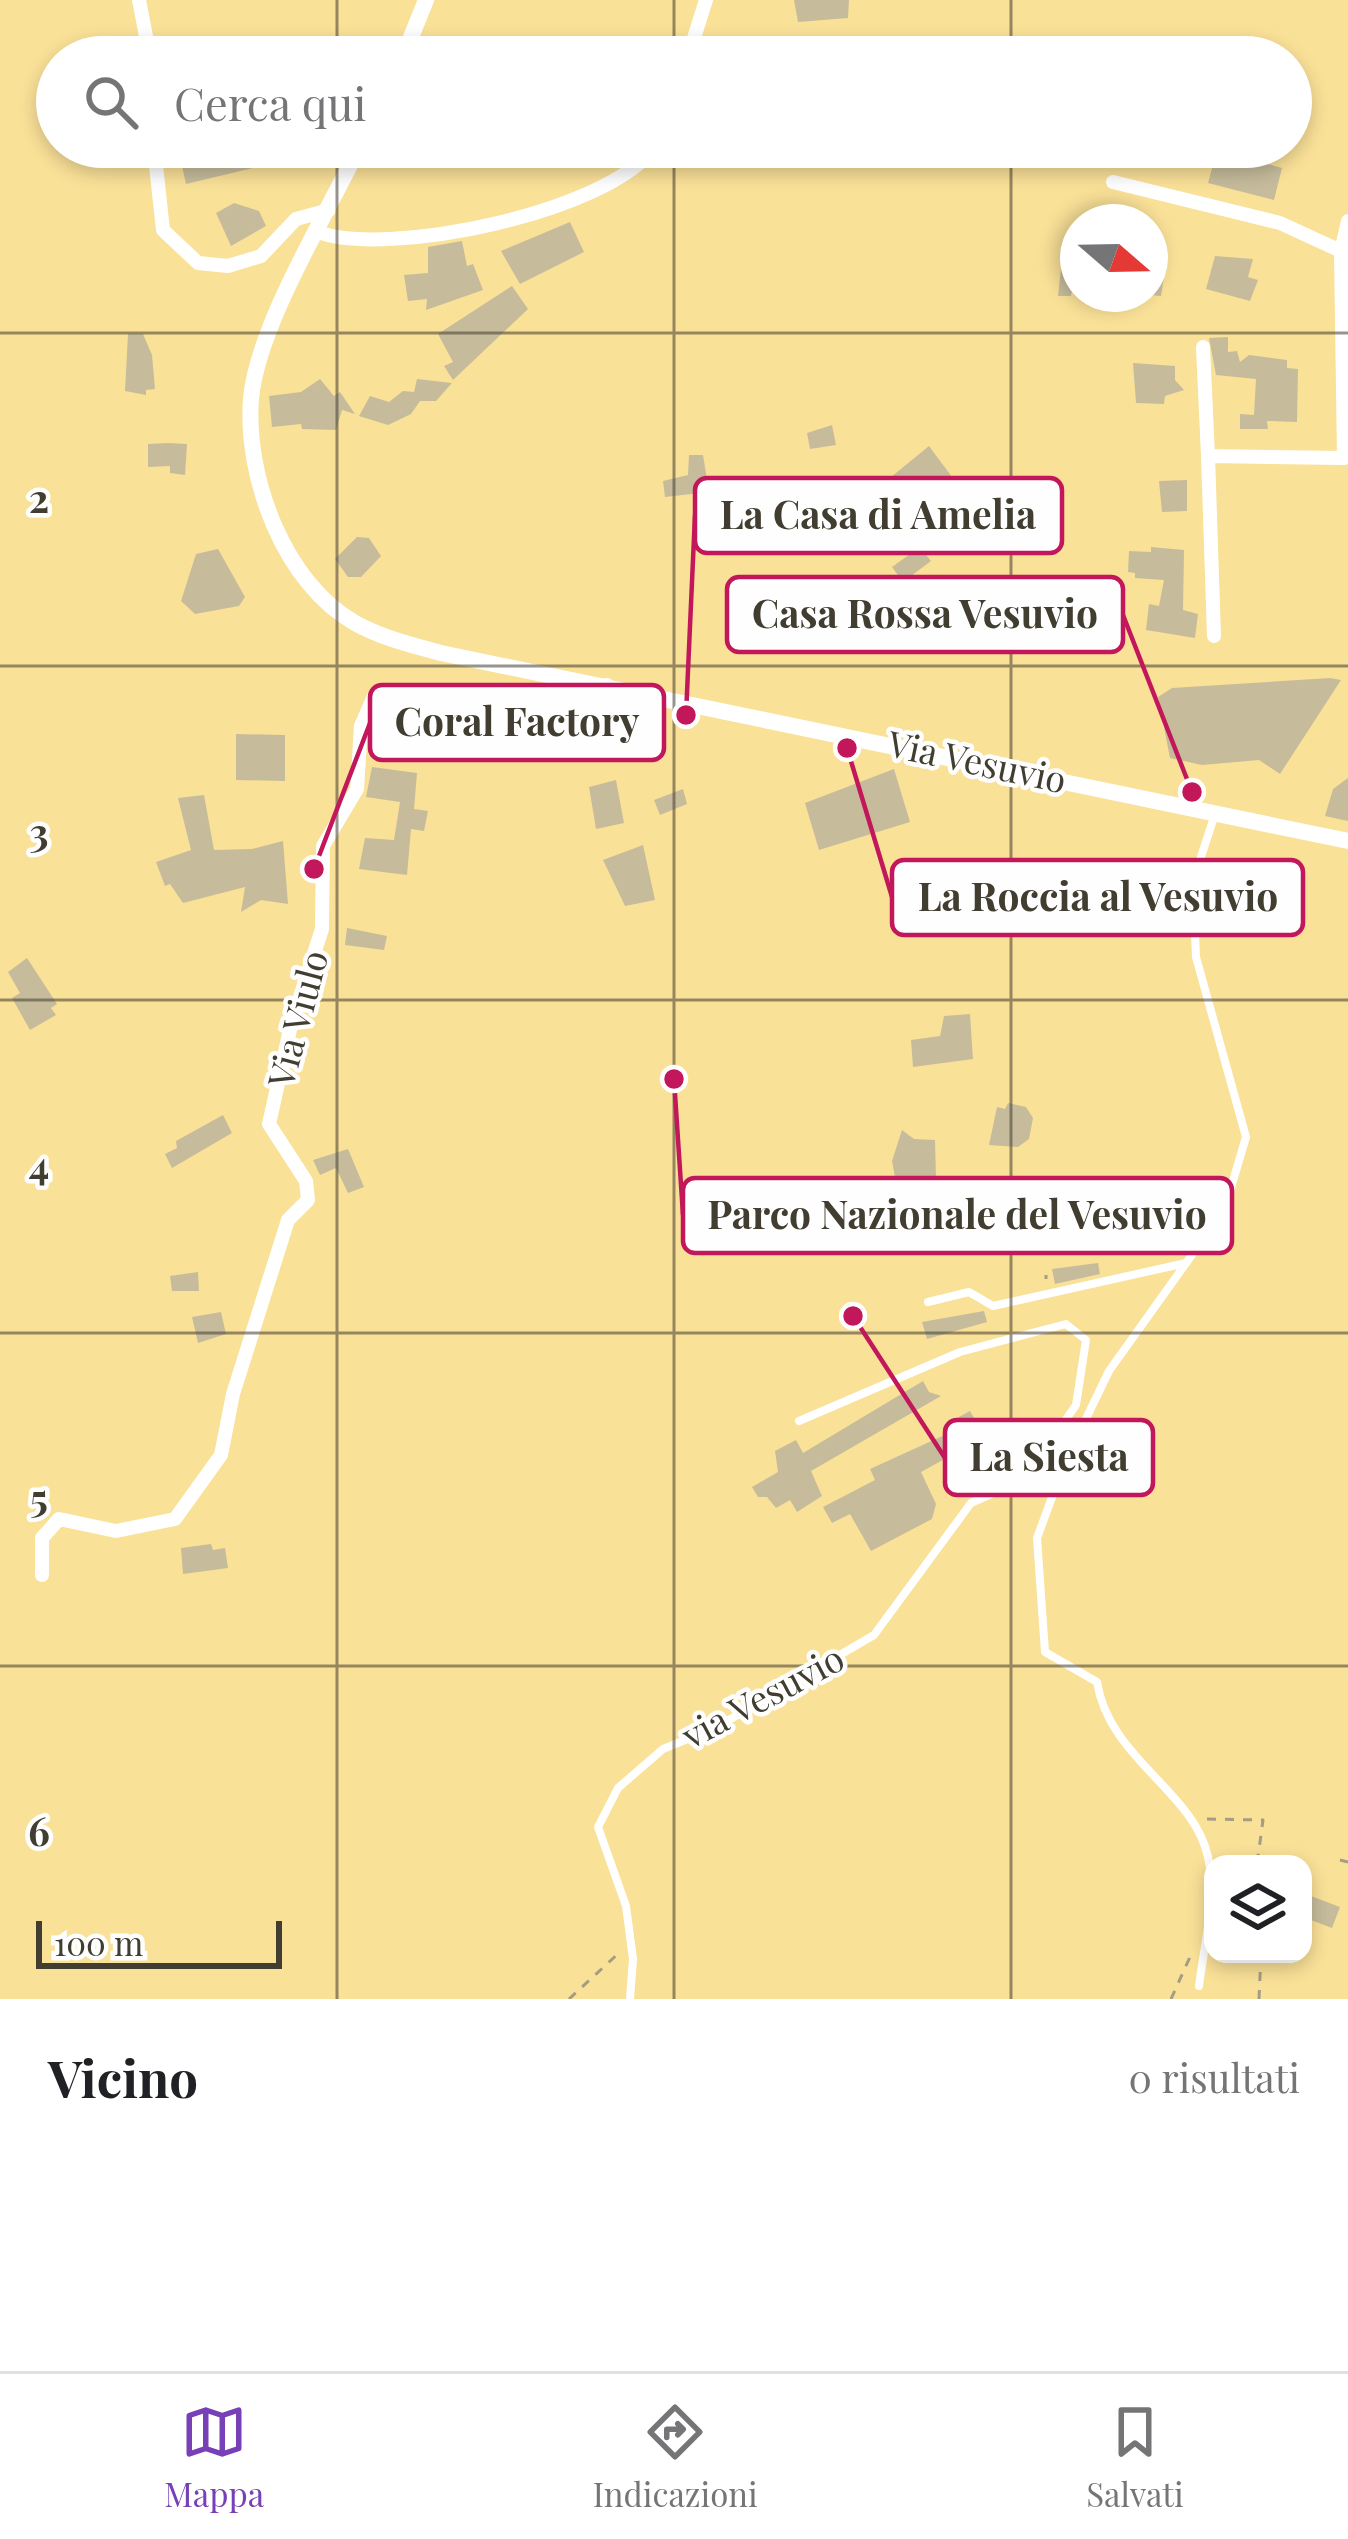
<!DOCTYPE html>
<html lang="it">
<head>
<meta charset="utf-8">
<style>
  :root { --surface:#fff; --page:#f6f6f6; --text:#202124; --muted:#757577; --line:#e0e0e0; --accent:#7840b7 }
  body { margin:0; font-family:"Playfair Display",serif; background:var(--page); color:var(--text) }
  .controls { position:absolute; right:36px; bottom:36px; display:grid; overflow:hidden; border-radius:24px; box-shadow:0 6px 18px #0003 }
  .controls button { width:108px; height:108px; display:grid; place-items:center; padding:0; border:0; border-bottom:3px solid var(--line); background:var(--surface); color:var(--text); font:60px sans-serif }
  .compass { position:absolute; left:1060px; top:204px; width:108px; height:108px; border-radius:50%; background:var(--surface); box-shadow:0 6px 18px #0003; rotate:110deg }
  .scale { position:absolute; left:36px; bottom:30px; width:246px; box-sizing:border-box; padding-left:12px; border:6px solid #413d30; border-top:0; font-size:33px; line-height:42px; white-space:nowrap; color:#413d30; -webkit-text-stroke:9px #fefefe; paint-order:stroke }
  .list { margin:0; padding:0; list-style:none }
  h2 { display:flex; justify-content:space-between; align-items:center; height:156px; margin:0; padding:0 48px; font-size:51px }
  h2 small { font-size:39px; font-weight:400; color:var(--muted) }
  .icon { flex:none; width:66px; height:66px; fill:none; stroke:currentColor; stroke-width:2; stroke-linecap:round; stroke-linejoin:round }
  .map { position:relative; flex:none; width:1348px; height:1999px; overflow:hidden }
  .search { position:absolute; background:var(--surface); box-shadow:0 6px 18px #0003; left:36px; right:36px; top:36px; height:132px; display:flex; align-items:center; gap:30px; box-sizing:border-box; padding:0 42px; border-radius:66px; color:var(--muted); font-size:45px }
  .sheet { height:372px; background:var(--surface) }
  nav { display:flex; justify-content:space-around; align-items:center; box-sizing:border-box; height:168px; border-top:3px solid var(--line); background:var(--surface); font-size:33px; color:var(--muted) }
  nav a { display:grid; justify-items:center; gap:6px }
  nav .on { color:var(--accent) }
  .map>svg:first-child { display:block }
  .green { fill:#fae198; fill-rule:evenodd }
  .building { fill:#c6bc9c }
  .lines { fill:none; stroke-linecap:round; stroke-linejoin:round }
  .path { stroke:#a49c85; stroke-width:3; stroke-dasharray:9 9; stroke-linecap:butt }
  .service { stroke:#fff; stroke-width:8 }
  .minor { stroke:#fff; stroke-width:14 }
  .tertiary { stroke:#fff; stroke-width:16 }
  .grid { fill:none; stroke:#413d30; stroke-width:3; stroke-opacity:0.55 }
  .labels { text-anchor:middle; stroke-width:9; stroke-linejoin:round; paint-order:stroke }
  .street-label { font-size:36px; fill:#413d30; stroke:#fefefe }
  .grid-label { font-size:39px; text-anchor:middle; font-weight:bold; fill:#413d30; stroke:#fefefe; stroke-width:9; stroke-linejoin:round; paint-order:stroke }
  .leader { fill:none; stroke:#c2185b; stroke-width:4.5 }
  .callout-dot { fill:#c2185b; stroke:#fefefe; stroke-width:4.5 }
  .callout { fill:#fefefe; stroke:#c2185b; stroke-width:4.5 }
  .callout-label { font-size:39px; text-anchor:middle; font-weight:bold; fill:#413d30 }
</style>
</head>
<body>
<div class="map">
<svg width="1348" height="1999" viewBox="0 0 1348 1999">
  <rect width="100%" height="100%" fill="#fbf0d0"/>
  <!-- green -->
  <path class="green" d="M0 0H1348V1999H0ZM57 57H1291V147H57ZM1078 222H1150V294H1078ZM1213 1864H1303V1954H1213Z"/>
  <!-- building -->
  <path class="building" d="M794 0H849L848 18 798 22Z
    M208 147H276L282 161 186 184 182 166Z
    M1217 150 1282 168 1274 200 1208 183Z
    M234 203 259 211 266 226 231 246 216 213Z
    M570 222 584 252 520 284 501 251Z
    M462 241 467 266 473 264 483 290 426 310 427 299 408 301 404 275 428 273V247Z
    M1063 250 1078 251 1071 296H1058Z
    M1150 250 1163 251 1166 264 1161 296 1150 295Z
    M1215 256 1253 259 1248 277 1258 280 1250 301 1206 289Z
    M512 286 528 309 453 380 444 366 453 362 438 334Z
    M128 334H143L152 355 155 389 146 390V395L125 391Z
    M1228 337V352L1237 351 1240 362 1249 355 1287 360V368L1298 369 1297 422 1267 421 1268 429H1240V414L1254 415 1256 379 1216 375 1209 338Z
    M1133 363 1175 366V380L1184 390 1165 396 1164 404 1136 403Z
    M320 379 334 396 340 392 355 414 342 410 336 430 302 429 301 424 272 427 269 396 301 392Z
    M417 379 452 383 436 401H420L411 414 388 425 359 416 370 396 389 402 403 391 414 392Z
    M832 425 836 445 810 449 807 433Z
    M168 443 187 444 185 475 170 473V466L148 467V444Z
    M929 446 952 477 904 508 885 482Z
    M689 455H703L709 492 665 497 663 481 688 475Z
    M1187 480V511L1162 512 1159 481Z
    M357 537 369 538 381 556 361 577H348L335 559Z
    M920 547 931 561 903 582 892 567Z
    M1151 547 1184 550 1183 610 1198 614 1195 638 1146 630 1149 604 1159 606 1164 580 1135 578V573L1128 572 1129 551 1151 552Z
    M218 549 245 597 239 606 195 614 181 601 196 554Z
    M1330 678 1341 680 1280 774 1259 760 1202 765 1170 758 1158 697 1172 688Z
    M236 734 285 735V781L236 780Z
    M372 767 417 773 414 809 428 811 424 831 411 829 407 875 359 869 365 838 394 840 400 802 366 797Z
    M894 769 910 822 819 850 805 803Z
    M1348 778V821L1325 816 1333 789Z
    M616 780 624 823 596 829 589 787Z
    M683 789 687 804 660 815 654 800Z
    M204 795 214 850 252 849 283 841 288 904 261 900 241 912 245 887 183 903 170 884 165 886 156 862 191 850 178 798Z
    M643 845 655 900 625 906 603 860Z
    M347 928 387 936 384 950 345 945Z
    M27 958 57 1004 51 1008 56 1015 30 1030 12 998 20 993 8 972Z
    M970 1014 973 1059 913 1067 911 1040 940 1036 944 1016Z
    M1008 1103 1026 1107 1033 1118 1029 1139 1018 1147 989 1145 997 1107 1005 1109Z
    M223 1115 232 1133 172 1168 165 1154 177 1148 176 1141Z
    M902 1130 914 1139 935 1140 936 1178 895 1177 892 1161Z
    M348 1149 364 1187 348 1193 336 1168 320 1175 313 1160Z
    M1098 1263 1100 1274 1055 1284 1052 1269Z
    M198 1272 199 1291H172L170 1276Z
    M984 1311 987 1322 927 1339 922 1322Z
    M221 1312 226 1334 198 1343 192 1317Z
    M923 1381 929 1392 941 1396 811 1471 822 1496 797 1512 790 1500 776 1508 767 1497H758L752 1487 778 1472 775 1451 796 1440 803 1453Z
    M970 1411 985 1437 921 1472 936 1504 932 1519 871 1551 850 1514 832 1523 823 1507 875 1480 870 1469 949 1433 944 1425Z
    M211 1544 213 1550 225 1548 228 1568 183 1574 181 1548Z
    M1303 1893 1340 1907 1332 1928 1303 1917Z"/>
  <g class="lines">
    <!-- path -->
    <path class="path" d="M1046 1275V1279
      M1207 1819 1263 1820 1257 1864
      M1340 1860 1348 1862
      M569 1999 621 1951
      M1171 1999 1190 1957
      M1259 1999 1261 1954"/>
    <!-- service -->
    <path class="service" d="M928 1302 969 1292 993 1306 1186 1263
      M799 1421 960 1352 1066 1324 1086 1340 1076 1405 1062 1425 1076 1438
      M1199 1986C1204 1945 1217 1897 1208 1857 1194 1791 1109 1759 1097 1682L1045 1652 1037 1538 1065 1462 1109 1371 1204 1238 1230 1191 1246 1137 1196 957 1194 908 1199 863 1215 814
      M630 1999 633 1959 626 1906 598 1827 618 1788 663 1749 717 1727 874 1635 971 1503 1063 1462"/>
    <!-- minor -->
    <path class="minor" d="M139 0 150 57
      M688 57 706 0
      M154 147 163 230 198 263 228 266 261 256 296 219 329 210
      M1113 182 1280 223 1341 251
      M318 232C387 258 610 212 654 147
      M1203 347 1208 456
      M1214 636 1208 456 1344 458 1341 251 1348 221
      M42 1575V1538L59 1519 116 1531 175 1519 221 1455 233 1394 288 1220 308 1200 306 1181 269 1124 291 1025 322 929 323 846 357 789 361 726 374 696 588 711 607 685"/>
    <!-- tertiary -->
    <path class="tertiary" d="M403 57 426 0
      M359 147C327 214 257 327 251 399 245 477 284 583 355 623 382 638 412 645 441 653L1348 841"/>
  </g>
  <!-- grid -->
  <path class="grid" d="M337 0V57M674 0V57M1011 0V57M337 147V1999M674 147V1999M1011 147V1999M0 333H1348M0 666H1348M0 1000H1348M0 1333H1348M0 1666H1348"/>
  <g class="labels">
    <!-- street labels -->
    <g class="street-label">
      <text transform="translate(977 762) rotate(12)" y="13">Via Vesuvio</text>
      <text transform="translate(298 1019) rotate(-75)" y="13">Via Viulo</text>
      <text transform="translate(763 1697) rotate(-28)" y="13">via Vesuvio</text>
    </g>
  </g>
  <g class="grid-label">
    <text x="39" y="513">2</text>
    <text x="39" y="847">3</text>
    <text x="39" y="1180">4</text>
    <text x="39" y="1513">5</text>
    <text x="39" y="1846">6</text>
  </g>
  <!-- callouts -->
  <path class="leader" d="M686 715L695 515M1192 792L1123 615M314 869L370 723M847 748L892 897M674 1079L683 1215M853 1316L945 1458"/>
  <g class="callout-dot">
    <circle cx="686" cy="715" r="12"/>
    <circle cx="1192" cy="792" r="12"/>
    <circle cx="314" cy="869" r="12"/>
    <circle cx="847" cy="748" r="12"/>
    <circle cx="674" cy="1079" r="12"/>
    <circle cx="853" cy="1316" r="12"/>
  </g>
  <g class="callout">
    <rect x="695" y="478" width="367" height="75" rx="12"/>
    <rect x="727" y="577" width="396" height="75" rx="12"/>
    <rect x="370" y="685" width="294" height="75" rx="12"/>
    <rect x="892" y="860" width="411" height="75" rx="12"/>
    <rect x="683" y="1178" width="549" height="75" rx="12"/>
    <rect x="945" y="1420" width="208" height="75" rx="12"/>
  </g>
  <g class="callout-label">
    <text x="878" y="529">La Casa di Amelia</text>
    <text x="925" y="628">Casa Rossa Vesuvio</text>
    <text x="517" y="736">Coral Factory</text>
    <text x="1098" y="911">La Roccia al Vesuvio</text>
    <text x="957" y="1229">Parco Nazionale del Vesuvio</text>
    <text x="1049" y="1471">La Siesta</text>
  </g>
</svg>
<div class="controls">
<button><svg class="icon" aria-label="layers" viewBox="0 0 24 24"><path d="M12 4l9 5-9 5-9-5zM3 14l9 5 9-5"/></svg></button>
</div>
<svg class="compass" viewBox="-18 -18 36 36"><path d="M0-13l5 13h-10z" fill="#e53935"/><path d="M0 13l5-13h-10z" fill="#757577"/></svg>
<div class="scale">100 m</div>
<div class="search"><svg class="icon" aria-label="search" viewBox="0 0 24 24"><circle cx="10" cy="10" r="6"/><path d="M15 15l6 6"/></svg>Cerca qui</div>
</div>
<section class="sheet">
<h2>Vicino<small>0 risultati</small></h2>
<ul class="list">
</ul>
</section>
<nav>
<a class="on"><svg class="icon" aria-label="map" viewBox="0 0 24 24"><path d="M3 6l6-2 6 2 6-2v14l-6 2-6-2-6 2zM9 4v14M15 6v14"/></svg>Mappa</a>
<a><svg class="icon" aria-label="directions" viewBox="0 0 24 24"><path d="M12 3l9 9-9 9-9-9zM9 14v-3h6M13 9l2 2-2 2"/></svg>Indicazioni</a>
<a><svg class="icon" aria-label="saved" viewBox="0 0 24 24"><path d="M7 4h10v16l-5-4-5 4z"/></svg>Salvati</a>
</nav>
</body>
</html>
